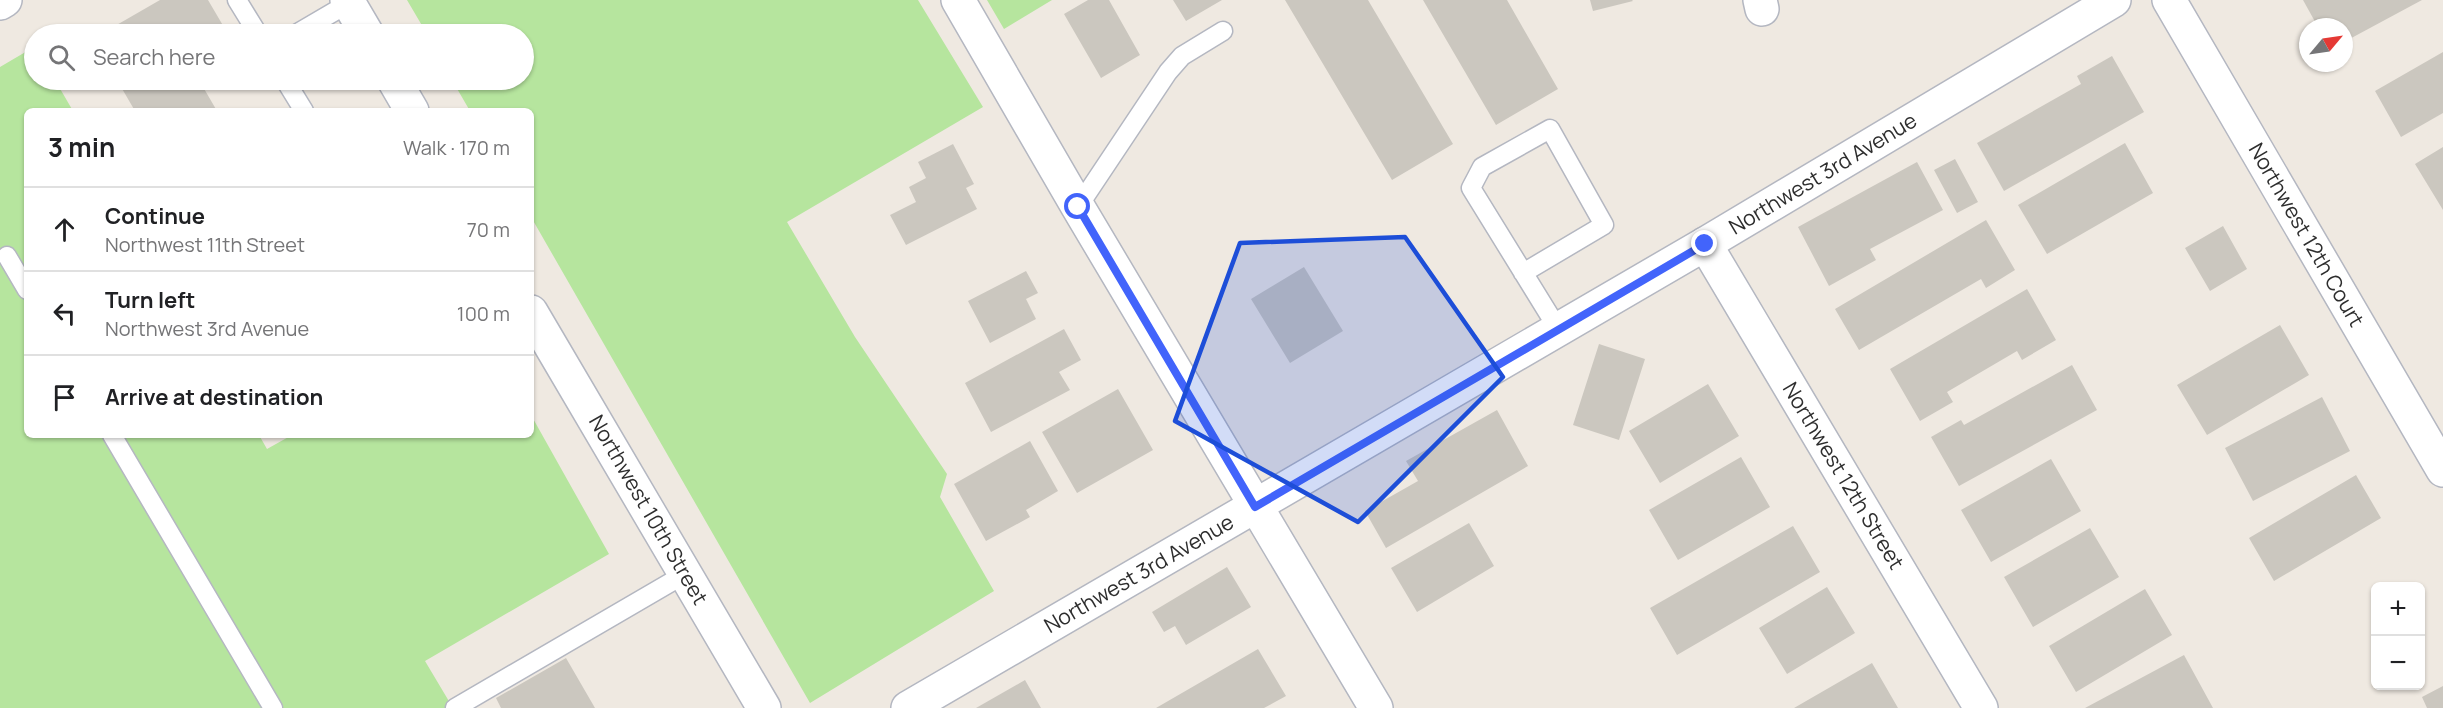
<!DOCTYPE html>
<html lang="en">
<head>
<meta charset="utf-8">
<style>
  :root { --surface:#fff; --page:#f6f6f6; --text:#202124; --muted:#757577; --line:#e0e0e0 }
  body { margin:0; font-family:Manrope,sans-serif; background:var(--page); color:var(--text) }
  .controls { position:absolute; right:18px; bottom:18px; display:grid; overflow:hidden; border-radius:9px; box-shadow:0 2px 4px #0004 }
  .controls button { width:54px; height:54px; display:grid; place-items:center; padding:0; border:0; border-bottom:2px solid var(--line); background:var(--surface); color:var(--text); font:30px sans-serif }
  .compass { position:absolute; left:2299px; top:18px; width:54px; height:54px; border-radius:50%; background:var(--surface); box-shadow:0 2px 4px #0004; rotate:61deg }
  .stop { position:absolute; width:18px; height:18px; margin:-14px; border:4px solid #4264fb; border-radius:50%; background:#fff }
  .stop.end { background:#4264fb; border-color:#fff; box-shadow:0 2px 6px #0008 }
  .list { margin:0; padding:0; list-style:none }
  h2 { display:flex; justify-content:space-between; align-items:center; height:78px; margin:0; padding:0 24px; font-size:26px }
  h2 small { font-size:20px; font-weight:400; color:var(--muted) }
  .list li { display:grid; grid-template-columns:39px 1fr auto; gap:18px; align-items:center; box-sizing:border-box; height:84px; padding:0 24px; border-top:2px solid var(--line) }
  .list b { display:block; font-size:22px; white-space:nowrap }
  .list p { margin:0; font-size:20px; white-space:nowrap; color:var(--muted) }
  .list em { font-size:20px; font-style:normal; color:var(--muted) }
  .icon { flex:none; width:33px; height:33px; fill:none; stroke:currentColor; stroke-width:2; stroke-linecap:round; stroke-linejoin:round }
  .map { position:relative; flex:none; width:2443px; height:708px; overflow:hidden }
  .search { position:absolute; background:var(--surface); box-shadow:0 2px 4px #0004; left:24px; top:24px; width:510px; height:66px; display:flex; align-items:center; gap:15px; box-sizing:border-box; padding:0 21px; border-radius:33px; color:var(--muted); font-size:22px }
  .panel { position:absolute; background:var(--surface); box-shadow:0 2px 4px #0004; left:24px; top:108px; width:510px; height:330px; border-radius:9px }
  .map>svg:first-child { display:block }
  .green { fill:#b6e59e }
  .building { fill:#cbc7bf }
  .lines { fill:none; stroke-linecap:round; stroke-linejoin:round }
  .service-casing { stroke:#b4b7c1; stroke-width:21 }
  .minor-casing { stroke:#b4b7c1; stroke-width:36 }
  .tertiary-casing { stroke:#b4b7c1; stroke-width:36 }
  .service { stroke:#fff; stroke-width:18 }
  .minor { stroke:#fff; stroke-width:33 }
  .tertiary { stroke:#fff; stroke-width:33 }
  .route { stroke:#4264fb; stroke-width:8 }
  .marked { fill:#1d4ed8; fill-opacity:0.2; stroke:#1d4ed8; stroke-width:4.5; stroke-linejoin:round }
  .labels { text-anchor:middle; stroke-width:5; stroke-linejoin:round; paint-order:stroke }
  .street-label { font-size:21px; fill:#2e2e2e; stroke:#fff }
</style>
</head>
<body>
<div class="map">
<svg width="2443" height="708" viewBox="0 0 2443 708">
  <rect width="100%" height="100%" fill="#efe9e1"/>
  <!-- green -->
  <path class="green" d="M407 0H918L983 107 787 222 855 337 947 474 940 497 994 591 810 703 531 217V111H470L452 80H524V34H427Z
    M987 0H1052L1004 29Z
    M34 47V80H55L73 111H27V435H259L267 449 292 435H531V415L609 554 425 661 453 708H0V67Z"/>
  <!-- building -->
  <path class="building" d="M160 0H208L228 34H101Z
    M1088 0H1109L1140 55 1101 78 1064 14Z
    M1173 0H1222L1186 21Z
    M1285 0H1368L1453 144 1392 180Z
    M1423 0H1507L1558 89 1496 125Z
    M1590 0H1632L1633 1 1593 11Z
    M2303 0H2422L2344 42V27H2318Z
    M2443 52V113L2401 137 2375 91Z
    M2112 56 2144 112 2004 191 1977 143 2081 84 2077 76Z
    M117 80H199L217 111H135Z
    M2125 143 2153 193 2047 254 2018 205Z
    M953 144 974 184 966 188 977 209 906 245 890 215 916 202 909 187 926 178 918 162Z
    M2443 147V210L2415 164Z
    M1955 159 1978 202 1957 213 1934 170Z
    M1917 162 1943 210 1870 249 1876 260 1829 286 1798 227Z
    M1986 220 2015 270 1986 288 1981 279 1859 350 1835 309Z
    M2223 226 2247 269 2210 291 2185 248Z
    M1304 267 1343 331 1290 363 1251 299Z
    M1026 271 1038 293 1026 299 1036 319 990 343 968 301Z
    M2027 289 2056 340 2022 360 2017 351 1947 392 1953 402 1920 421 1890 369Z
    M2280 325 2309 375 2207 435 2177 385Z
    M1064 329 1081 360 1059 372 1070 390 991 432 965 383Z
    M1599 344 1645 359 1619 440 1573 425Z
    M2072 365 2097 410 1959 486 1931 437 1961 420 1964 425Z
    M1708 384 1739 436 1660 483 1629 431Z
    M1118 389 1153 450 1077 493 1042 432Z
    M2322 397 2350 451 2253 501 2225 448Z
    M1497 410 1528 466 1386 548 1365 511 1418 481 1406 461Z
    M1030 441 1058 491 1026 510 1030 517 986 541 954 484Z
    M1741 457 1770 507 1678 560 1649 510Z
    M2051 459 2081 511 1991 562 1961 510Z
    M2356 475 2381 518 2274 581 2249 538Z
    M1469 523 1494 566 1417 612 1391 568Z
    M1793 526 1820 572 1677 655 1650 608Z
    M2090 528 2119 577 2033 627 2004 577Z
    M1227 567 1251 607 1186 645 1175 626 1164 632 1152 612Z
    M1827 587 1855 633 1787 674 1759 628Z
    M2145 589 2172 635 2076 692 2049 646Z
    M1258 649 1286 696 1264 708H1156Z
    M2184 655 2213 708H2085Z
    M566 658 595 708H501L496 698Z
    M1872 663 1898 708H1794Z
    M1025 680 1041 708H976Z
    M2443 686V708H2427L2422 697Z"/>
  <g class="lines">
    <defs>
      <path id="service" d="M237 0 258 34
        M296 34 349 3
        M285 80 304 111
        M1078 207 1168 72 1182 56 1223 31
        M7 256 27 290
        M1523 273 1604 225 1550 129 1482 167 1471 188 1558 329
        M112 435 273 708
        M455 708 685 574"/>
      <path id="minor" d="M347 0 367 34
        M958 0 1078 207 1376 708
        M1760 0 1762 9
        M2169 0 2443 470
        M0 3 5 0
        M394 80 412 111
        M1705 244 1981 708
        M531 312 764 708"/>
      <path id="tertiary" d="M908 708 1705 244 2114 0"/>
    </defs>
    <!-- service casing -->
    <use href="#service" class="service-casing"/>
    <!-- minor casing -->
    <use href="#minor" class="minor-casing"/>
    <!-- tertiary casing -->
    <use href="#tertiary" class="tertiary-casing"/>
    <!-- service -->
    <use href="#service" class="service"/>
    <!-- minor -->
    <use href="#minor" class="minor"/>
    <!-- tertiary -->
    <use href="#tertiary" class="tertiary"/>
  </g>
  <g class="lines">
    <!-- route -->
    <path class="route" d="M1078 207 1255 507 1705 244"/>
  </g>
  <!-- marked area -->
  <path class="marked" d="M1405 237 1503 377 1358 522 1175 421 1240 243Z"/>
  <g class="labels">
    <!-- street labels -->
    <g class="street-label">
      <text transform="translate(1823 174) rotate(-31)" y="7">Northwest 3rd Avenue</text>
      <text transform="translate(2306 235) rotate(60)" y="7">Northwest 12th Court</text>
      <text transform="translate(1843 476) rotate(59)" y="7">Northwest 12th Street</text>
      <text transform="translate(648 510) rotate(60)" y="7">Northwest 10th Street</text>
      <text transform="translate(1139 574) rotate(-30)" y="7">Northwest 3rd Avenue</text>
    </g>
  </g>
</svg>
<div class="controls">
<button>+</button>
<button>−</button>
</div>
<svg class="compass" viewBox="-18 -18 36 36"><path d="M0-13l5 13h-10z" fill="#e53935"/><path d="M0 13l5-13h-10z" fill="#757577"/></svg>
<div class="stop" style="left:1078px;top:207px"></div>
<div class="stop end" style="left:1705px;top:244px"></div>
<div class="search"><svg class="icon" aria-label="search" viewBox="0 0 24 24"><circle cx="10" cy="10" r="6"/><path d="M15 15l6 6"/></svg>Search here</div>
<section class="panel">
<h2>3 min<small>Walk · 170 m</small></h2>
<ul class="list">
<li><svg class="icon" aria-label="ahead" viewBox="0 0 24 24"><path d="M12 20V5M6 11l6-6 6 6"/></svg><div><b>Continue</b><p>Northwest 11th Street</p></div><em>70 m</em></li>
<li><svg class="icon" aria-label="left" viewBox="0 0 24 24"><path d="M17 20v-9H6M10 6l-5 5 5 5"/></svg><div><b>Turn left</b><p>Northwest 3rd Avenue</p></div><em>100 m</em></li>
<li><svg class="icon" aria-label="arrive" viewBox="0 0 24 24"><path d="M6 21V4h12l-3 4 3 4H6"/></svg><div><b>Arrive at destination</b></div></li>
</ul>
</section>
</div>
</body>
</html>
